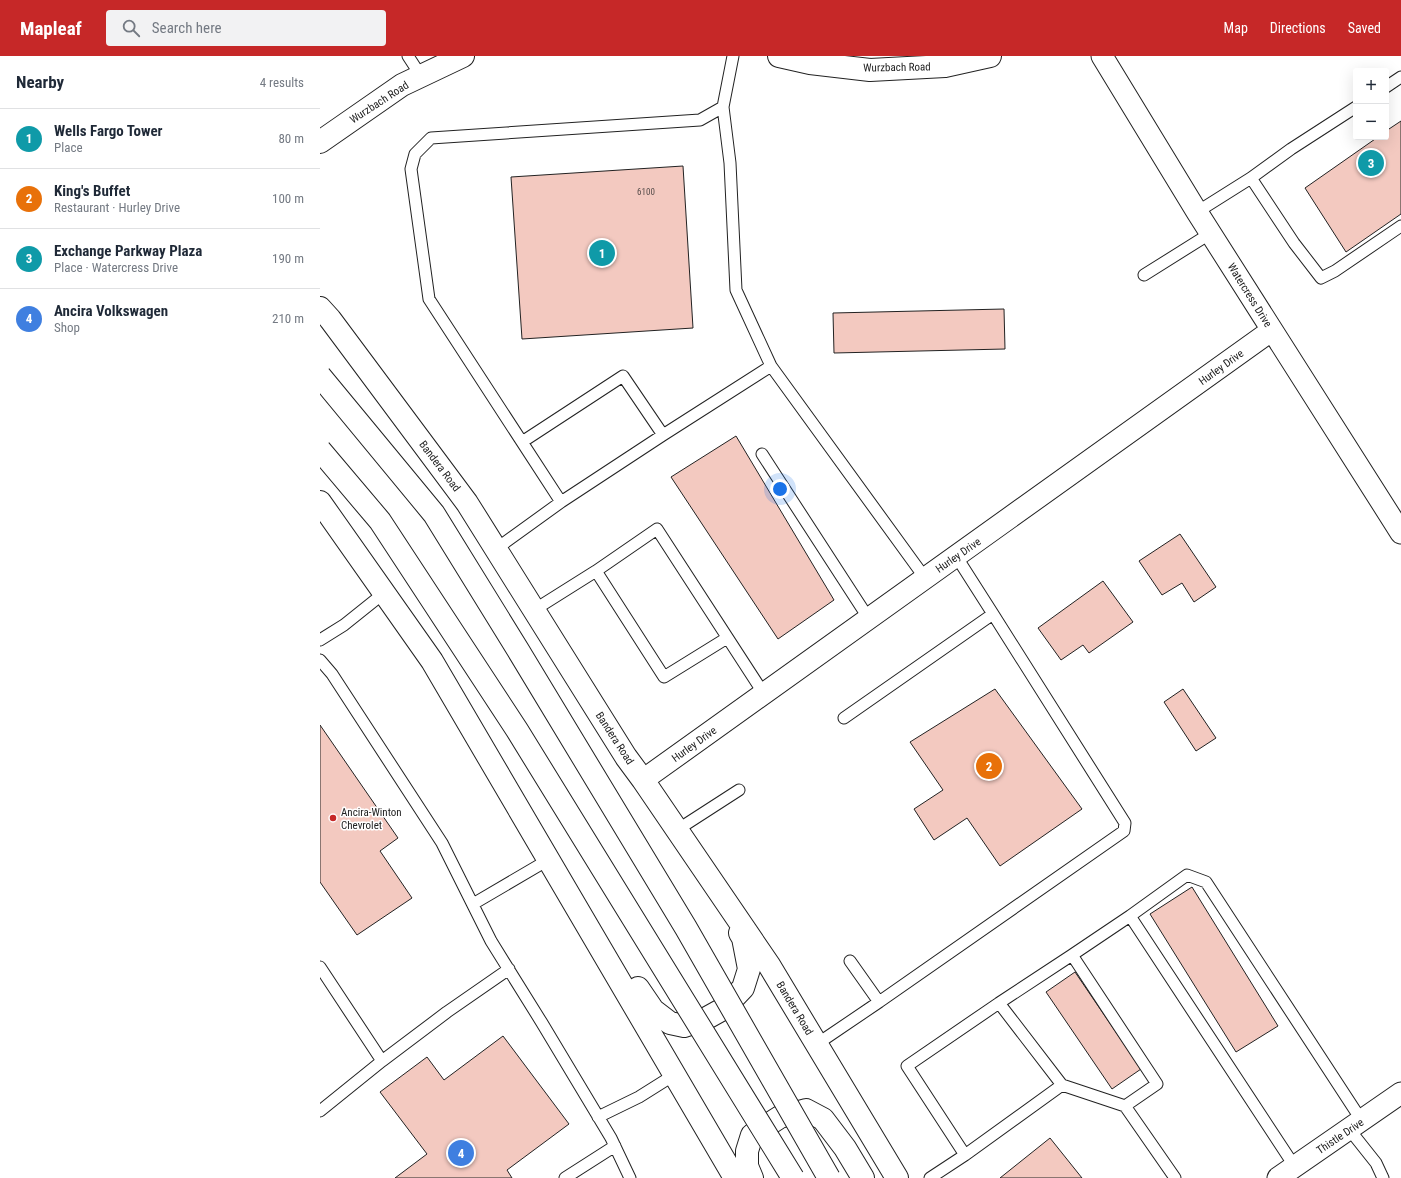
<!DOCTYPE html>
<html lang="en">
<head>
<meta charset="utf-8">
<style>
  :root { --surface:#fff; --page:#f2f2f3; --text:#1f2937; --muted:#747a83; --line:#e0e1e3; --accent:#c62828 }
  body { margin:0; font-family:"Roboto Condensed",sans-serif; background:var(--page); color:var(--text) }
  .controls { position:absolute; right:12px; top:12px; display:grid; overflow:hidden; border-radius:4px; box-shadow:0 4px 16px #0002 }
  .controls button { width:36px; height:36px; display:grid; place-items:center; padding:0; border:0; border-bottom:1px solid var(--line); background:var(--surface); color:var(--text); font:20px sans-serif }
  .you { position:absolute; left:460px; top:433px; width:14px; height:14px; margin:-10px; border:3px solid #fff; border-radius:50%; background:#1a73e8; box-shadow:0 0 0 6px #1a73e833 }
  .badge { display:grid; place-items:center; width:26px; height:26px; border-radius:50%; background:var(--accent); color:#fff; font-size:13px; font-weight:700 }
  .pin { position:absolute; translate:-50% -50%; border:2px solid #fff; box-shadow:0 1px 4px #0006 }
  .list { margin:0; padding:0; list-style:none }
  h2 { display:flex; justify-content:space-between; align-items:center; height:52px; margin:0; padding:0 16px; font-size:17px }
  h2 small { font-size:13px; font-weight:400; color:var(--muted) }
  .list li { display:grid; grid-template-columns:26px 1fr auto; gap:12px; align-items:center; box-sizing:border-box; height:60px; padding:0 16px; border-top:1px solid var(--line) }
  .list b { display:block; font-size:15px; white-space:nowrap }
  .list p { margin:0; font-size:13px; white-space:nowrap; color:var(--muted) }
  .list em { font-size:13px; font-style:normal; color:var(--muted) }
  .icon { flex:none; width:22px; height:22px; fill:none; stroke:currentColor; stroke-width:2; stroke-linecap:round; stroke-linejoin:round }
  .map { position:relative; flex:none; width:1081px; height:1122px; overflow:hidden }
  header { display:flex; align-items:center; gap:24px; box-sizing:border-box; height:56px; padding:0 20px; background:var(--accent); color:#fff }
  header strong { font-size:19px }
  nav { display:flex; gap:22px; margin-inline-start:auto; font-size:14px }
  .search { width:280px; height:36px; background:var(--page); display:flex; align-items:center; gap:10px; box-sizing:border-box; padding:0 14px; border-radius:4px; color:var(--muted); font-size:15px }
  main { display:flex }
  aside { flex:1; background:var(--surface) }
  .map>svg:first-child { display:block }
  .building { fill:#f3c9c0; stroke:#222 }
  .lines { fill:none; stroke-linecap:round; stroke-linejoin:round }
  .lane-casing { stroke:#222; stroke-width:13 }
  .street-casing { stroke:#222; stroke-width:23 }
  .secondary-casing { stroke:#222; stroke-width:24 }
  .primary-casing { stroke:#222; stroke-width:24 }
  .lane { stroke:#fff; stroke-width:11 }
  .street { stroke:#fff; stroke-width:21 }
  .secondary { stroke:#fff; stroke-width:22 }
  .primary { stroke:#fff; stroke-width:22 }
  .highway-bridge-casing { stroke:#222; stroke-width:24; stroke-linecap:butt }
  .highway-bridge { stroke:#fff; stroke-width:22 }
  .poi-dot { fill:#c62828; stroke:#fff; stroke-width:1.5 }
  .labels { text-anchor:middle; stroke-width:3; stroke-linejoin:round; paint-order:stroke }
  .number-label { font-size:9px; fill:#564c4a }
  .street-label { font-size:11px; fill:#222; stroke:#fff }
  .poi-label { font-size:11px; fill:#222; stroke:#fff; text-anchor:start }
</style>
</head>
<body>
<header>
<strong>Mapleaf</strong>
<div class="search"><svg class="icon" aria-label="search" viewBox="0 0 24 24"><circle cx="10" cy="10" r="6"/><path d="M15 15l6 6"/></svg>Search here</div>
<nav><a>Map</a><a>Directions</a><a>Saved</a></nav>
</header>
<main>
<aside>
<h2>Nearby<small>4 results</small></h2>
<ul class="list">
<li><span class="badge" style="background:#0f9aa8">1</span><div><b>Wells Fargo Tower</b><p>Place</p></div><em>80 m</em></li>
<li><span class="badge" style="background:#e8710a">2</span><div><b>King's Buffet</b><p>Restaurant · Hurley Drive</p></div><em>100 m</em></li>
<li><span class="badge" style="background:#0f9aa8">3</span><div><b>Exchange Parkway Plaza</b><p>Place · Watercress Drive</p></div><em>190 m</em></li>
<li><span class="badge" style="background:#3f7fe0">4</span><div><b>Ancira Volkswagen</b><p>Shop</p></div><em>210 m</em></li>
</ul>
</aside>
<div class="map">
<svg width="1081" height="1122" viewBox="0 0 1081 1122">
  <rect width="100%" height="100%" fill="#fff"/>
  <!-- building -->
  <path class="building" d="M1081 65V158L1026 196 985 132 1058 81H1066V75Z
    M363 110 373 272 202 283 191 121Z
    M684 253 685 293 514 297 513 257Z
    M416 380 514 544 458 583 351 421Z
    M860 478 896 531 874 546 862 527 842 539 819 505Z
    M783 525 813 566 769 597 763 589 741 604 718 572Z
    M675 633 762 753 680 810 647 762 614 784 594 753 623 734 590 686Z
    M863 633 896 682 876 695 844 646Z
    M0 669 78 782 60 795 92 842 37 879 0 826Z
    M872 831 958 970 916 996 830 858Z
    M755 916 821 1013 792 1033 726 936Z
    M183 980 249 1068 187 1114 192 1122H75L107 1098 60 1036 107 1001 124 1024Z
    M730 1082 762 1122H680Z"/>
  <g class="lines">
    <defs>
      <path id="lane" d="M88 0 101 20
        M413 0 403 51 380 64 111 82 95 98 91 113 109 243 241 446 343 379 451 310 605 522
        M1066 31 1081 21
        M403 51 410 107 416 234 451 310
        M931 122 974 187 1001 222 1015 215 1081 170
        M877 156 931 122 971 93 1036 51
        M824 219 891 177
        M202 386 303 320 343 379
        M442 398 549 563
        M176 493 241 446
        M636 500 673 558
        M214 554 276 515
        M407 582 344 621 276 515 337 473 444 638
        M0 584 24 569 64 537
        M0 604 12 618 122 787 171 885 222 967 291 1082 310 1122
        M524 662 673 558 805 767 804 775 559 946
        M357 774 419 734
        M153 848 228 804
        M810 860 975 1111
        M0 911 62 1005
        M679 947 752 899
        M497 988 559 946 530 905
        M805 1050 855 1122
        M0 1055 62 1005 127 956 189 913
        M278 1061 319 1041 354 1019
        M1029 1073 1056 1107 1063 1122
        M645 1099 742 1029
        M245 1122 295 1090
        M610 1122 645 1099 587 1010 679 947 742 1029 805 1050 837 1028 752 899 810 860 867 819 886 826 1042 1065"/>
      <path id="street" d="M782 0 877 156 1081 477
        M323 724 952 274
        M958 1122 1081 1037"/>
      <path id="secondary" d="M459 0 490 7 550 14 625 10 670 0
        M0 86 82 29 143 0"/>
      <path id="primary" d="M0 252 10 263 147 447 306 701 323 724 449 909 577 1122
        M0 446 112 605 415 1122
        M318 932 333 954 350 967 364 970 385 963 403 953 423 932 429 913 423 882 420 877
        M432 1122 427 1110V1095L432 1079 460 1061 486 1054 503 1063 525 1092 543 1122"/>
    </defs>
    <!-- lane casing -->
    <use href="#lane" class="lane-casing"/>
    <!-- street casing -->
    <use href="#street" class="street-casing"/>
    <!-- secondary casing -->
    <use href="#secondary" class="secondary-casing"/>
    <!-- primary casing -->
    <use href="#primary" class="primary-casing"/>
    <!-- lane -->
    <use href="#lane" class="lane"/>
    <!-- street -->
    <use href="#street" class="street"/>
    <!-- secondary -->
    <use href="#secondary" class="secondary"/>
    <!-- primary -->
    <use href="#primary" class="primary"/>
    <defs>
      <path id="highway-bridge" d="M0 320 114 458 198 594 366 872 509 1122
        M0 394 60 465 197 674 473 1122"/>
    </defs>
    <!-- highway-bridge casing -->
    <use href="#highway-bridge" class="highway-bridge-casing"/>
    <!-- highway-bridge -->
    <use href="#highway-bridge" class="highway-bridge"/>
  </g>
  <!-- markers -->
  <circle class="poi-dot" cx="13" cy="762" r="4"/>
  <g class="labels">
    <!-- number labels -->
    <g class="number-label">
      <text x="326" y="139">6100</text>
    </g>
    <!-- street labels -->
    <g class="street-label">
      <text transform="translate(577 11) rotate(-1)" y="4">Wurzbach Road</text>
      <text transform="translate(59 46) rotate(-33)" y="4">Wurzbach Road</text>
      <text transform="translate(930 239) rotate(58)" y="4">Watercress Drive</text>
      <text transform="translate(901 311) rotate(-36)" y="4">Hurley Drive</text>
      <text transform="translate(120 410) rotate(53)" y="4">Bandera Road</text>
      <text transform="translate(638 499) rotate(-35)" y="4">Hurley Drive</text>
      <text transform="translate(295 682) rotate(57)" y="4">Bandera Road</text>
      <text transform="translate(374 688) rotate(-36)" y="4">Hurley Drive</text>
      <text transform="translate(475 952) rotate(59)" y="4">Bandera Road</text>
      <text transform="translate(1020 1080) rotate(-34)" y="4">Thistle Drive</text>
    </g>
    <!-- poi labels -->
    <g class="poi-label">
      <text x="21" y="760">Ancira-Winton<tspan x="21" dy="13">Chevrolet</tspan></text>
    </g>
  </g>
</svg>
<div class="controls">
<button>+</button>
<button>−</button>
</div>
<div class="you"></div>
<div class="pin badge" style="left:282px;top:197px;background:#0f9aa8">1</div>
<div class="pin badge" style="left:669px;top:710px;background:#e8710a">2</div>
<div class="pin badge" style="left:1051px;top:107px;background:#0f9aa8">3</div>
<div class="pin badge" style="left:141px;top:1097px;background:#3f7fe0">4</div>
</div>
</main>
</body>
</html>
